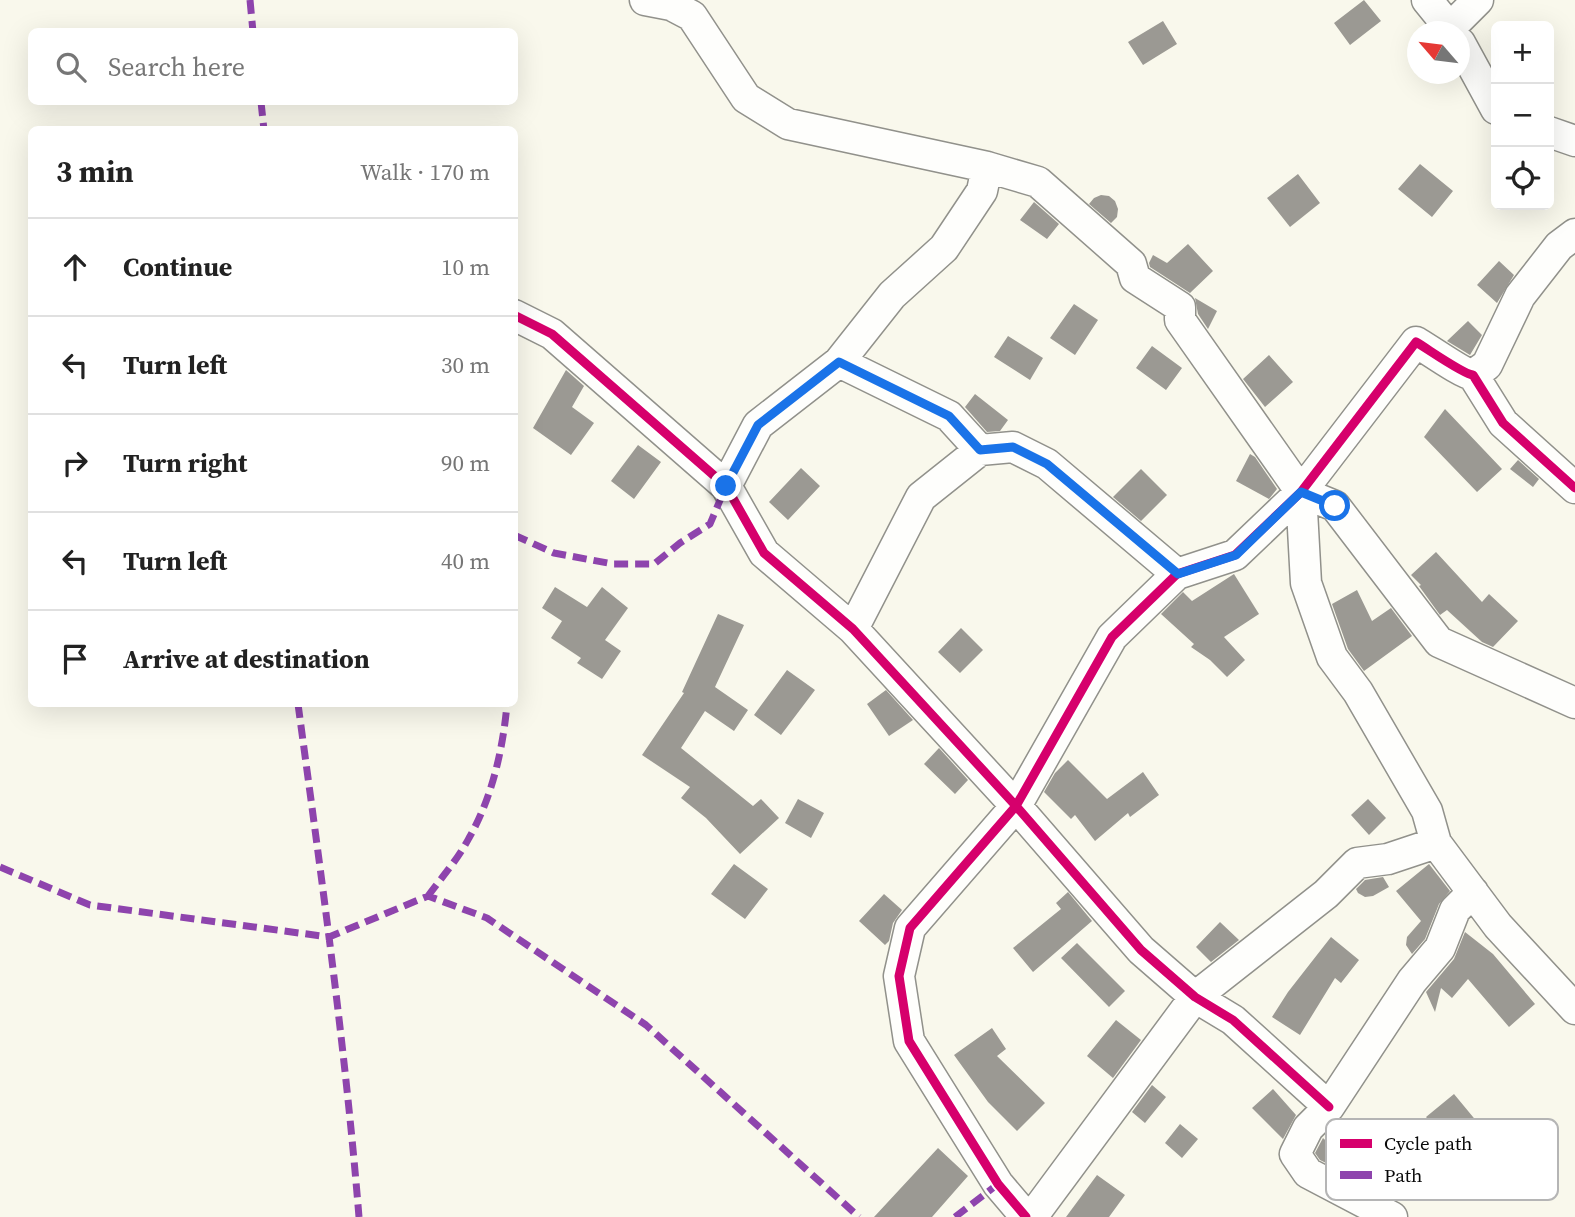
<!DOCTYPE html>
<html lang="en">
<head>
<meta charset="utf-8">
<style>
  :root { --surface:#fff; --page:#f6f6f6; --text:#222; --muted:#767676; --line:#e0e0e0 }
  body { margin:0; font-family:"Source Serif 4",serif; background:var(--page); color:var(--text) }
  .controls { position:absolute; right:21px; top:21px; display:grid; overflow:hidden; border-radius:10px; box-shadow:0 7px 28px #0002 }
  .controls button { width:63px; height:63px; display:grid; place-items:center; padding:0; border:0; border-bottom:2px solid var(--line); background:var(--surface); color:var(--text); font:35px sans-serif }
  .compass { position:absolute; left:1407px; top:21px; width:63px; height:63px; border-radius:50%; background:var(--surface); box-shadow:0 7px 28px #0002; rotate:298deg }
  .stop { position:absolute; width:21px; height:21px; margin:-16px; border:5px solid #1a73e8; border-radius:50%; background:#fff }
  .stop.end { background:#1a73e8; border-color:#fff; box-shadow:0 2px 7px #0008 }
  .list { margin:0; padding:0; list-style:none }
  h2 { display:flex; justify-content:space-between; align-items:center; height:91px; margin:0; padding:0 28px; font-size:30px }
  h2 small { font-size:23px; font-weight:400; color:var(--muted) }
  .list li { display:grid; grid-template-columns:46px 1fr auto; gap:21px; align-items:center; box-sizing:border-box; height:98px; padding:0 28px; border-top:2px solid var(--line) }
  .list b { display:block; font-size:26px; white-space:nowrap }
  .list em { font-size:23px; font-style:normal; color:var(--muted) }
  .icon { flex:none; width:38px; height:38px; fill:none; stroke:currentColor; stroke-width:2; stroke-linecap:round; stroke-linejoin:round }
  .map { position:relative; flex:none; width:1575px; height:1217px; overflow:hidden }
  .search { position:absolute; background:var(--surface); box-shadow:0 7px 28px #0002; left:28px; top:28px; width:490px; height:77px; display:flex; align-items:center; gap:18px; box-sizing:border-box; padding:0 24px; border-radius:10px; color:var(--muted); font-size:26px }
  .panel { position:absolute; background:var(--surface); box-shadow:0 7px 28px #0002; left:28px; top:126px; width:490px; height:581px; border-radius:10px }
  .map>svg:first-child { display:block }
  .building { fill:#9b9993 }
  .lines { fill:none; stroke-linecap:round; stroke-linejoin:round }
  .minor-casing { stroke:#91918b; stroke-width:33 }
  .minor { stroke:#fefefc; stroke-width:30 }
  .quiet { stroke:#8e44ad; stroke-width:7; stroke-dasharray:14 7; stroke-linecap:butt }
  .cycleway-casing { stroke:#fff; stroke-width:13 }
  .cycleway { stroke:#d6006c; stroke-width:9 }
  .route { stroke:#1a73e8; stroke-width:9 }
  .key { fill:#fff; stroke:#b5b5b5; stroke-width:2 }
  .key-label { font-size:19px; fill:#090909 }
</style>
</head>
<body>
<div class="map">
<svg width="1575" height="1217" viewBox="0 0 1575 1217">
  <rect width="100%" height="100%" fill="#f9f8ec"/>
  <!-- building -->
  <path class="building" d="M1364 0 1381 21 1350 45 1334 23Z
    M1163 21 1177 44 1143 65 1128 42Z
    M1420 164 1453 191 1432 217 1398 189Z
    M1298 174 1320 203 1290 227 1267 198Z
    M1101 195 1109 196 1115 201 1118 209 1117 217 1111 223 1089 204 1094 198Z
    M1034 202 1059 224 1047 239 1020 220Z
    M1188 244 1213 271 1190 293 1150 267 1149 263 1153 255 1167 263Z
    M1499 261 1514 275 1497 303 1477 285Z
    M1195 298 1217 311 1208 329 1198 314Z
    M1074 304 1098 320 1075 355 1050 338Z
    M1468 321 1482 335 1470 355 1447 341Z
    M1008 336 1043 358 1030 380 994 357Z
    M1152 346 1182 368 1166 390 1136 368Z
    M1269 355 1293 382 1265 407 1243 379Z
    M566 370 584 386 572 407 594 423 571 455 533 428Z
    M975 394 1008 420 1000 431 987 432 965 407Z
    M1445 409 1502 469 1477 492 1424 437Z
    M638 445 661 462 634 499 611 481Z
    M1250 454 1255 457 1277 489 1269 499 1236 481Z
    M1518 460 1539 479 1533 487 1510 469Z
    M801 468 820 486 788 520 769 502Z
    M1141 469 1167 495 1141 521 1113 497Z
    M1436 552 1482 602 1489 594 1518 621 1493 647 1482 642 1447 610 1440 615 1419 586 1421 585 1411 575Z
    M1234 574 1259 614 1224 637 1245 660 1227 677 1210 660 1191 647 1194 644 1161 614 1183 592 1192 601Z
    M555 587 587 607 602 587 628 608 605 640 621 651 602 679 577 663 581 658 551 638 562 621 542 608Z
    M1357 590 1372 621 1391 608 1412 636 1364 671 1348 649 1332 604Z
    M718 614 744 625 715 687 748 710 734 731 705 711 681 748 753 806 761 799 779 818 740 854 706 818 681 798 690 787 642 755 684 693 682 692Z
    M961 628 983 650 960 673 938 652Z
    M787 670 815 690 781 735 754 715Z
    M886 690 913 720 889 736 867 704Z
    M939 748 968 780 955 794 924 764Z
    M1068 760 1107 799 1143 772 1159 795 1130 817 1128 813 1095 841 1075 815 1071 819 1044 792 1055 773Z
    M798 799 824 813 811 838 785 823Z
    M1368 799 1386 818 1369 835 1351 815Z
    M734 864 768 889 745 919 711 894Z
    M1429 864 1450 891 1439 904 1425 939 1412 954 1406 945 1407 937 1421 921 1396 891Z
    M1383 877 1389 887 1373 896 1365 897 1358 893 1356 889 1365 880Z
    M1068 892 1092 921 1033 972 1013 948 1061 909 1056 903Z
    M884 894 902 910 893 923 889 941 885 945 859 921Z
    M1220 922 1239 940 1211 962 1196 947Z
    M1465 932 1493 954 1535 1004 1509 1027 1468 979 1452 998 1441 988 1435 1012 1426 992 1454 959Z
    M1331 937 1359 960 1341 983 1335 978 1300 1035 1272 1017 1288 992Z
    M1077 943 1125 991 1109 1007 1061 958Z
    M1116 1020 1141 1040 1113 1078 1087 1056Z
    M992 1028 1006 1049 997 1056 1045 1103 1017 1131 988 1102 954 1055Z
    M1152 1085 1166 1097 1145 1123 1132 1112Z
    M1273 1089 1296 1115 1283 1139 1252 1108Z
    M1454 1094 1478 1123 1450 1146 1426 1117Z
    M1180 1124 1198 1139 1182 1158 1165 1143Z
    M1323 1138 1339 1153 1328 1164 1320 1160 1315 1153Z
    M938 1148 968 1176 932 1217H874Z
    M1097 1175 1125 1195 1109 1217H1066Z"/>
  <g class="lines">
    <defs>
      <path id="minor" d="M645 0 671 5 692 16 746 98 788 124 987 167 982 191 944 248 892 295 839 362 758 425 726 486
        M1427 0 1453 32
        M1451 27 1478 0
        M1460 43 1496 109
        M1549 132 1575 141
        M987 167 1038 182 1131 264 1135 278 1180 307V320L1301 492 1335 506 1439 642 1575 703
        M514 315 552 334 726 486 764 553 853 629 1016 806 1141 950 1195 997 1233 1020 1329 1107
        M839 362 949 416 980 450 1013 447 1047 464 1177 574
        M1473 375 1487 365 1520 296 1559 246 1575 234
        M1301 492 1306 583 1332 657 1358 692 1427 811 1436 843 1498 926 1575 1009
        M853 629 921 497 980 450
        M1026 1217 998 1184 909 1041 899 976 910 928 1016 806 1112 637 1177 574 1235 555 1301 492 1416 342C1428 349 1463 374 1473 375L1503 423 1575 488
        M1032 1217 1195 997 1326 894 1357 863 1388 859 1436 843
        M1392 1217 1308 1173 1295 1154 1308 1128 1329 1107 1412 981 1440 948 1455 910 1473 892"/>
    </defs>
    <!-- minor casing -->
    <use href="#minor" class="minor-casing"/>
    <!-- minor -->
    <use href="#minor" class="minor"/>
    <!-- quiet -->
    <path class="quiet" d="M250 0 253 32
      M261 102 264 130
      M514 535 554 553 613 564H654L680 543 710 524 726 486
      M298 704C321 874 345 1045 359 1217
      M0 867 90 905 329 937 428 896 487 918 646 1025 859 1217
      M428 896C442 877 458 859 469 838 492 798 503 749 507 704
      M955 1217 998 1184"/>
    <defs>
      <path id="cycleway" d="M514 315 552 334 726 486 764 553 853 629 1016 806 1141 950 1195 997 1233 1020 1329 1107
        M1026 1217 998 1184 909 1041 899 976 910 928 1016 806 1112 637 1177 574 1235 555 1301 492 1416 342C1428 349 1463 374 1473 375L1503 423 1575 488"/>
    </defs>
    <!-- cycleway casing -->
    <use href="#cycleway" class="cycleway-casing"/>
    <!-- cycleway -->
    <use href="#cycleway" class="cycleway"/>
  </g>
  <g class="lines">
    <!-- route -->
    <path class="route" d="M726 486 758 425 839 362 949 416 980 450 1013 447 1047 464 1178 574 1236 555 1301 492 1335 506"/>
  </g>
  <!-- legend -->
  <rect x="1326" y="1119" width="232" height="81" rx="10" class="key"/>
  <rect x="1340" y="1139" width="32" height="9" fill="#d6006c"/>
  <rect x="1340" y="1171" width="32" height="8" fill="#8e44ad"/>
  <g class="key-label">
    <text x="1384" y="1150">Cycle path</text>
    <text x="1384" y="1182">Path</text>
  </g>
</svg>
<div class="controls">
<button>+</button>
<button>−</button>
<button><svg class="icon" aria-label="locate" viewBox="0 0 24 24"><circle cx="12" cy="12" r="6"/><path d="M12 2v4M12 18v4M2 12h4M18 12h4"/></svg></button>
</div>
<svg class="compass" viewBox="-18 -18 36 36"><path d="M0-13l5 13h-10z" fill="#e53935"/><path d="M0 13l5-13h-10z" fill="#767676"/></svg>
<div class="stop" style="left:1335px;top:506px"></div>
<div class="stop end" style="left:726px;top:486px"></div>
<div class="search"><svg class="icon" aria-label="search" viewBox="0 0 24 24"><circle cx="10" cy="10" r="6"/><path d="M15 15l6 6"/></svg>Search here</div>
<section class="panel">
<h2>3 min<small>Walk · 170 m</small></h2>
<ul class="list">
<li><svg class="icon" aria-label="ahead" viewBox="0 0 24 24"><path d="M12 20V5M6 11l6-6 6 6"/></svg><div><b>Continue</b></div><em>10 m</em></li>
<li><svg class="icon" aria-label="left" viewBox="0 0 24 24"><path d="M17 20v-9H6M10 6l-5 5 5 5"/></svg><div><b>Turn left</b></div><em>30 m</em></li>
<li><svg class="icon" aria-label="right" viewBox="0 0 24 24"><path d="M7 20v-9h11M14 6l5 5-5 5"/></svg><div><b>Turn right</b></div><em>90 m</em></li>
<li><svg class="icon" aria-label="left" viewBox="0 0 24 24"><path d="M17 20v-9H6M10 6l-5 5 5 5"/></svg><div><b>Turn left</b></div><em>40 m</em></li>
<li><svg class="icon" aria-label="arrive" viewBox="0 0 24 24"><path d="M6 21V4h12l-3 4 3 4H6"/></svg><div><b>Arrive at destination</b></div></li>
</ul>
</section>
</div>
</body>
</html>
